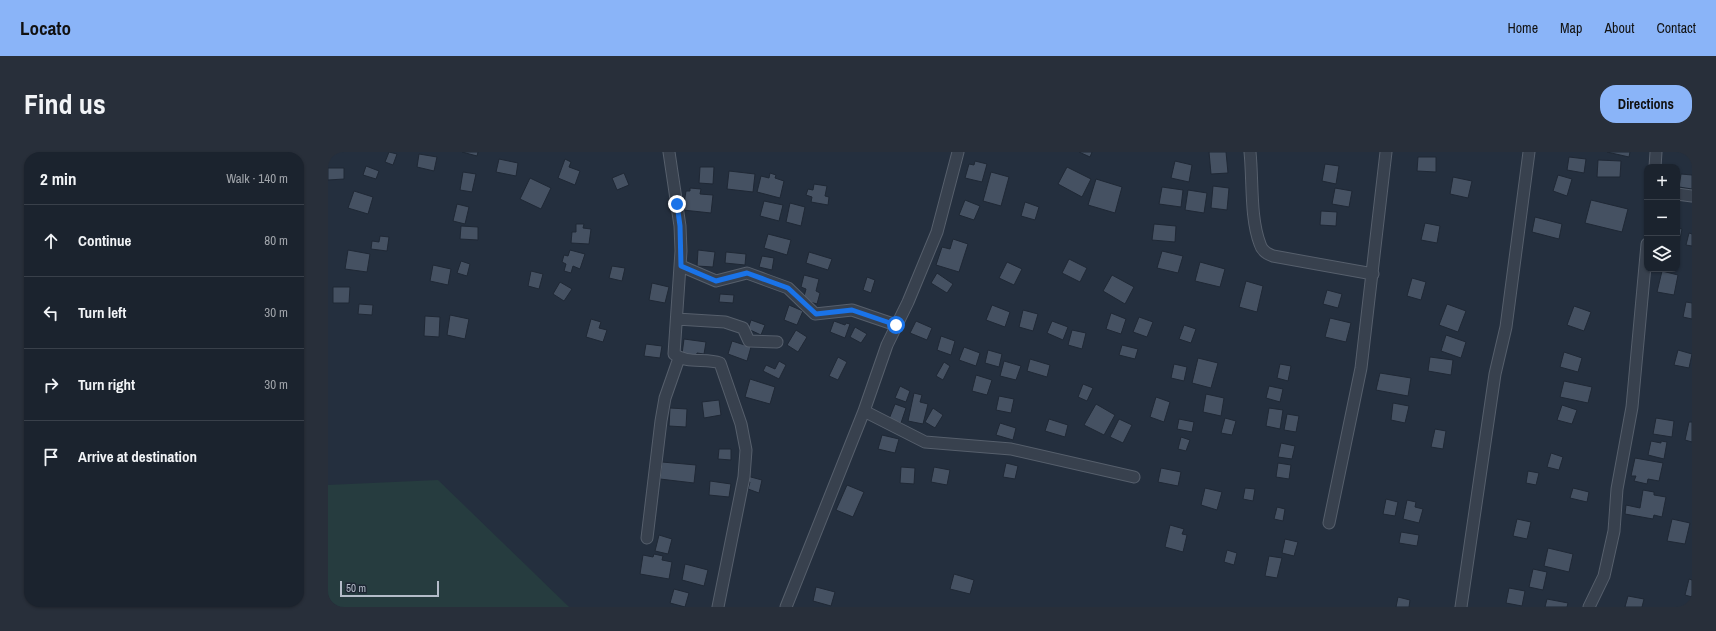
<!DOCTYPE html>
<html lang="en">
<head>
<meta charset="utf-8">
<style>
  :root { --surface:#1b232e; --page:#282f3a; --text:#f1f3f6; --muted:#a0a4aa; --line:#39404a; --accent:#8ab4f8 }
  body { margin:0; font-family:"Archivo Narrow",sans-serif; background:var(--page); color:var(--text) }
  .controls { position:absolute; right:12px; top:12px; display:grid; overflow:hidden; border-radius:8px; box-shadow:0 1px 3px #0004 }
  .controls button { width:36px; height:36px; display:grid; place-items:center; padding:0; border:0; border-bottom:1px solid var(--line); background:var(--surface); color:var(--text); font:20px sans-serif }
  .scale { position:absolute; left:12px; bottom:10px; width:99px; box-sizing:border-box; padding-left:4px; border:2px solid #b4bcc9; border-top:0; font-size:11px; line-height:14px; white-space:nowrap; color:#b4bcc9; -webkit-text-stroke:3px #1d2633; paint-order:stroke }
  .stop { position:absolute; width:12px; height:12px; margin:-9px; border:3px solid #1a73e8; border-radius:50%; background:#fff }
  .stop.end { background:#1a73e8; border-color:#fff; box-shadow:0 1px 4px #0008 }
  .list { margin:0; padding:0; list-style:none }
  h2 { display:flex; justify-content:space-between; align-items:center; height:52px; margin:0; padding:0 16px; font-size:17px }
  h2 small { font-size:13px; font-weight:400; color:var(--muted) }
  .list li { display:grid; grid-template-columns:26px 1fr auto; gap:12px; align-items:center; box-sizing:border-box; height:72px; padding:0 16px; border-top:1px solid var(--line) }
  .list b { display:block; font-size:15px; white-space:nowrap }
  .list em { font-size:13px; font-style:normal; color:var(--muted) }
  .icon { flex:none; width:22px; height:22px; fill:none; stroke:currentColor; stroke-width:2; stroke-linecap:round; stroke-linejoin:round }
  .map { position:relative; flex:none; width:1364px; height:455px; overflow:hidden; border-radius:16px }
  header { display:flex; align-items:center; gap:24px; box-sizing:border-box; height:56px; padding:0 20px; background:var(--accent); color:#111 }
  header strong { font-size:19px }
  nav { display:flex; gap:22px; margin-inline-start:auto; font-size:14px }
  .intro { display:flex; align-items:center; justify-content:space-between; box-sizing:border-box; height:96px; padding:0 24px }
  h1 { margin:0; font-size:28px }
  .button { padding:10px 18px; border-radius:16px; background:var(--accent); color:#111; font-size:14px; font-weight:700 }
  main { display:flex; gap:24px; padding:0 24px }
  aside { flex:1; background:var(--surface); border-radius:16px; box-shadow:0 1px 3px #0004 }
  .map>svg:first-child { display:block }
  .green { fill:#263c3f }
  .building { fill:#455162; stroke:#1f2835 }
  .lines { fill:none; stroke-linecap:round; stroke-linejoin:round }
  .minor-casing { stroke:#565f6c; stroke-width:13 }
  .minor { stroke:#38414e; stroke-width:11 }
  .route { stroke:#1a73e8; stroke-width:5 }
</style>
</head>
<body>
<header>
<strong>Locato</strong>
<nav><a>Home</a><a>Map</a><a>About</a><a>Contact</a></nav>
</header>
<div class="intro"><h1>Find us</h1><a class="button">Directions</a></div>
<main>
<aside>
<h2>2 min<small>Walk · 140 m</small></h2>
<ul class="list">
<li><svg class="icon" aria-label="ahead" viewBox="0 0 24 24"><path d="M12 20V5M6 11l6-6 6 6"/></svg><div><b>Continue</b></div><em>80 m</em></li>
<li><svg class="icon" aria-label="left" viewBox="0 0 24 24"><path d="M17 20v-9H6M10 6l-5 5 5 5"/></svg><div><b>Turn left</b></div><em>30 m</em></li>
<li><svg class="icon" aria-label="right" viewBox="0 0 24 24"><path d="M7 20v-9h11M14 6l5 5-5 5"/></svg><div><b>Turn right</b></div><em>30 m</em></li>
<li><svg class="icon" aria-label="arrive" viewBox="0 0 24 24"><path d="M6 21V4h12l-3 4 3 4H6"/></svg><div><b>Arrive at destination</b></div></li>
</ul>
</aside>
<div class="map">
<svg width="1364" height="455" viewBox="0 0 1364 455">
  <rect width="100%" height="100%" fill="#242f3e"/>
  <!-- green -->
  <path class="green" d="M110 328 241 455H0V333Z"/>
  <!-- building -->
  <path class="building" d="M61 0 69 2 65 13 57 10Z
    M134 0H150L149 4Z
    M751 0H764L762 5Z
    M881 0H898L900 21 883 22Z
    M1279 0H1302L1301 5Z
    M91 2 109 5 106 19 89 15Z
    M1090 5H1108V20L1089 19Z
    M1241 5 1258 7 1256 21 1239 18Z
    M171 7 190 11 188 24 168 20Z
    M237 7 243 10 241 15 252 19 247 33 230 26Z
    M1270 8 1293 9 1292 25H1269Z
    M647 9 659 12 654 30 637 26 641 12 646 13Z
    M847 9 864 13 861 30 843 26Z
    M997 12 1011 14 1008 32 994 29Z
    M38 14 51 19 48 27 35 23Z
    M372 15H386L385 32 371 31Z
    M739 15 763 27 754 45 730 32Z
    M0 16H16V27L0 28Z
    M401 19 427 22 425 40 399 37Z
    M135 20 148 22 144 40 132 38Z
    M663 20 681 25 673 54 655 49Z
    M296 21 301 33 289 38 284 26Z
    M442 21 448 23 447 26 456 29 452 46 429 40 433 24 441 26Z
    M1353 22 1364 23V37L1351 35Z
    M1230 23 1244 27 1239 44 1225 39Z
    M1125 25 1144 29 1140 46 1122 42Z
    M202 26 223 36 213 57 192 47Z
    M768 27 794 35 787 61 760 53Z
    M486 32 499 34 497 44 501 45 500 53 483 50 484 45 478 43 480 37 485 38Z
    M885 34 901 36 899 58 883 56Z
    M834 35 855 38 853 55 831 52Z
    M362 36 373 37 372 42 385 43 383 61 355 58 358 39H362Z
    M1007 36 1024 39 1021 55 1004 52Z
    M860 38 879 41 876 61 857 58Z
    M26 39 45 45 40 62 20 56Z
    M637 48 652 54 646 68 631 63Z
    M1263 48 1300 57 1294 80 1257 71Z
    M436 49 455 53 451 69 432 64Z
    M697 50 711 55 707 68 693 64Z
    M462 51 477 55 473 74 458 70Z
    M129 52 141 55 137 72 125 69Z
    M993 59 1009 60 1008 74 992 73Z
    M1207 65 1234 72 1231 87 1204 80Z
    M1097 71 1112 74 1109 91 1093 88Z
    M248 72H256L255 76 263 77 261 92 243 91 244 80H248Z
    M826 72 848 74 847 90 824 88Z
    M133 74 150 75V88L132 87Z
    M1349 76 1354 77 1351 92 1349 91Z
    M1361 81 1364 82V94L1358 93Z
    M440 82 463 88 459 103 436 96Z
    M52 84 61 85 59 99 43 97 44 89 51 90Z
    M625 87 640 92 631 120 608 113 614 95 622 97Z
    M20 98 42 102 39 120 17 117Z
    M242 98 257 102 252 117 245 114 243 121 236 119 238 112 234 110 236 103 240 104Z
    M370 98 387 100 385 115 369 114Z
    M834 99 855 104 850 121 829 116Z
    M398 100 418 102 417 113 397 111Z
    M481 100 504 107 500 118 478 111Z
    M434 104 446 106 444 118 431 115Z
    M741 107 759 116 752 130 734 121Z
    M133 109 142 112 139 124 129 121Z
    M679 110 694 117 686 133 671 126Z
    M872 110 897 117 892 135 867 129Z
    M105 113 123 117 120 133 102 129Z
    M284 114 297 116 294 129 281 126Z
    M203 119 215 122 211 137 200 134Z
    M1334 119 1350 123 1346 143 1329 140Z
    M609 121 625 132 619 141 603 131Z
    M476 123 491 127 488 139 492 141 489 152 475 148 478 137 473 135Z
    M784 123 806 135 797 152 775 139Z
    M539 125 547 128 543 141 535 138Z
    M1084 126 1098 130 1093 148 1079 144Z
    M918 129 935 134 929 160 911 155Z
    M232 130 244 137 236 149 225 142Z
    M324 131 341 135 337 151 321 148Z
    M5 135H22L21 151H5Z
    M999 138 1014 142 1010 156 995 152Z
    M392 142 406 143 405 151 391 150Z
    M1358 150 1364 151V167L1355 165Z
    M31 152 45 153 44 163 30 162Z
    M1119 152 1138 159 1130 180 1111 173Z
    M461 153 475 159 469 173 456 168Z
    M664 153 682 160 677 175 658 168Z
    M1246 154 1263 160 1256 179 1239 173Z
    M695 158 710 162 705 179 691 175Z
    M783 161 798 167 793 182 778 177Z
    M122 163 141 167 137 187 119 183Z
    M97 164 112 165 111 185 96 184Z
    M811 165 825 170 819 185 805 180Z
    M1002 166 1023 171 1018 190 997 185Z
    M263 167 273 170 271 176 279 178 275 190 258 185Z
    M423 168 437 173 433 183 420 177Z
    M506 169 517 173 518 171 522 172 517 186 502 180Z
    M588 169 604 176 599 188 582 181Z
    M724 169 740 175 735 188 719 181Z
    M856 173 868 177 863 191 851 187Z
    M527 175 539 182 533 191 522 185Z
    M468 178 479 185 470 200 459 193Z
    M744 178 758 181 754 197 740 193Z
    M1118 183 1138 190 1133 206 1113 199Z
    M613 184 627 189 623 203 609 198Z
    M356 187 378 190 376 202 369 201 368 206 354 202Z
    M404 189 423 195 419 209 400 202Z
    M318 192 334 194 332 206 316 204Z
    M794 193 810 197 807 207 791 203Z
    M636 195 652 201 648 214 631 208Z
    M660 198 674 202 671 215 657 211Z
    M1350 198 1364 202 1361 216 1346 213Z
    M1236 200 1254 206 1250 220 1232 215Z
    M510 205 519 210 510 228 501 224Z
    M1102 205 1125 208 1123 223 1100 219Z
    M870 206 890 211 883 236 864 231Z
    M702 207 722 213 719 225 699 219Z
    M451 209 458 213 451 227 435 219 438 213 447 217Z
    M676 209 693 214 688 228 672 224Z
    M616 210 622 214 615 228 608 224Z
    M846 212 859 215 856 229 843 226Z
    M952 212 963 214 960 229 949 226Z
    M1052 221 1083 226 1080 244 1048 238Z
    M648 223 664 228 659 243 644 239Z
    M422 227 447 235 442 252 417 245Z
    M1236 229 1264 235 1260 251 1232 245Z
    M755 232 765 236 759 249 750 245Z
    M572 234 582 239 578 250 567 246Z
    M941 234 955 237 952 250 938 246Z
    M586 241 594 243 592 250 600 252 595 272 580 269Z
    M878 242 896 246 893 264 875 260Z
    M671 244 686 247 683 261 668 258Z
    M828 245 842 250 836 270 822 265Z
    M391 248 393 263 376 266 374 250Z
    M1065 251 1081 254 1077 271 1063 268Z
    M567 252 578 256 573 271 561 267Z
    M768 252 787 263 776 283 756 273Z
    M1234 253 1249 258 1244 272 1229 268Z
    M342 256 359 257 358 275 341 274Z
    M605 256 615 263 607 276 597 270Z
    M941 256 955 258 952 277 938 274Z
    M959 262 971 264 968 280 956 278Z
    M897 266 908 269 904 283 893 281Z
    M1328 266 1346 269 1344 285 1325 282Z
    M721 267 740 273 737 285 717 279Z
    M791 267 804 273 795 291 782 285Z
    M851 267 866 270 864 280 849 277Z
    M1361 270H1364V290L1357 288Z
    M672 271 688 276 685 288 668 283Z
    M1107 277 1118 279 1115 297 1103 295Z
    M554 283 571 287 567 301 550 297Z
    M853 285 862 288 858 299 850 297Z
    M1323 289 1333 291V289L1339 290 1336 307 1320 303Z
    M953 291 967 294 964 307 950 305Z
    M391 297H403V308L390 307Z
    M1223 301 1235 305 1231 318 1219 315Z
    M1307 306 1335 311 1331 329 1320 327 1319 332 1306 329 1308 324H1303Z
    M334 310 368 313 366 331 332 327Z
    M678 311 690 314 687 327 675 325Z
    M950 311 963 313 961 327 948 325Z
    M573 315 587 316 586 332 572 331Z
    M606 315 622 318 619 333 603 330Z
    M833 316 853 320 850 334 830 330Z
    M1200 319 1211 321 1208 333 1198 331Z
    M419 324 434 328 431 341 420 337 422 330 418 329Z
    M382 329 403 332 401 345 381 343Z
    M519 333 536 340 525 365 508 358Z
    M877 336 894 340 889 358 873 353Z
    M917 336 927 337 925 349 915 347Z
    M1245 336 1261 340 1259 350 1242 346Z
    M1315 338 1326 340V343L1338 345 1334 365 1326 363 1325 367 1297 362 1298 353 1312 356Z
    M1058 347 1070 350 1067 364 1055 362Z
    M1079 348 1088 350 1087 355 1095 357 1091 371 1075 367Z
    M949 355 957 357 955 369 946 367Z
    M1189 367 1203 370 1199 387 1185 384Z
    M1344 367 1362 371 1357 392 1339 389Z
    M842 373 856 377 854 382 859 383 855 400 837 395Z
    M1073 380 1091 383 1089 394 1071 391Z
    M331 383 344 387 340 402 327 399Z
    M957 387 970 390 966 404 954 401Z
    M1220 396 1245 402 1241 420 1216 414Z
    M899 398 909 401 906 413 896 410Z
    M326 402 335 404 334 408 344 410 341 427 312 422 315 403 325 405Z
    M941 404 954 406 949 426 937 424Z
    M357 412 380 418 376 434 354 428Z
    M1205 417 1219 420 1215 438 1201 435Z
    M626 422 646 428 642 442 622 437Z
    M1361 427 1364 428V445L1357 443Z
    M488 435 507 440 503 454 485 449Z
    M1181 436 1197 439 1194 454 1178 451Z
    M346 437 361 441 357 455 342 451Z
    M1300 444 1316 447 1314 455H1297Z
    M1070 445 1082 448 1081 455H1068Z
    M1219 447 1240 451 1239 455H1217Z"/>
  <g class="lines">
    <defs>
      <path id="minor" d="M341 0 352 74 353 99 346 202C358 212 378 206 392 211L413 272 418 298 416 325 390 455
        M922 0C925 29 922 66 932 92 934 99 939 102 945 104L1045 122
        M1327 15 1328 0
        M1349 42 1364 44
        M353 114 388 129 419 121 438 128 460 136 487 162 524 158 568 173
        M349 167 397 170 415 176 421 189 449 190
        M536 259 597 290 683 297 806 325
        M1001 371 1033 216 1058 0
        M319 386 333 269 337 246 351 206
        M458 455 536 259 559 193 580 150 609 80 630 0
        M1133 455 1167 222 1178 175 1201 0
        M1261 455 1276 424 1286 379 1289 337 1304 255 1319 92"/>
    </defs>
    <!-- minor casing -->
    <use href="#minor" class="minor-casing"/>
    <!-- minor -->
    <use href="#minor" class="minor"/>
  </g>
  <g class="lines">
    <!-- route -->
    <path class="route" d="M349 52 352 74 353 114 388 129 419 121 438 128 460 136 488 162 524 158 568 173"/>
  </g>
</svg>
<div class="controls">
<button>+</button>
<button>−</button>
<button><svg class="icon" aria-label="layers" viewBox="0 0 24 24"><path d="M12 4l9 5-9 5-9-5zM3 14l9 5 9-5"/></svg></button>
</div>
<div class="scale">50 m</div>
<div class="stop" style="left:568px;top:173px"></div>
<div class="stop end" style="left:349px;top:52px"></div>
</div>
</main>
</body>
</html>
